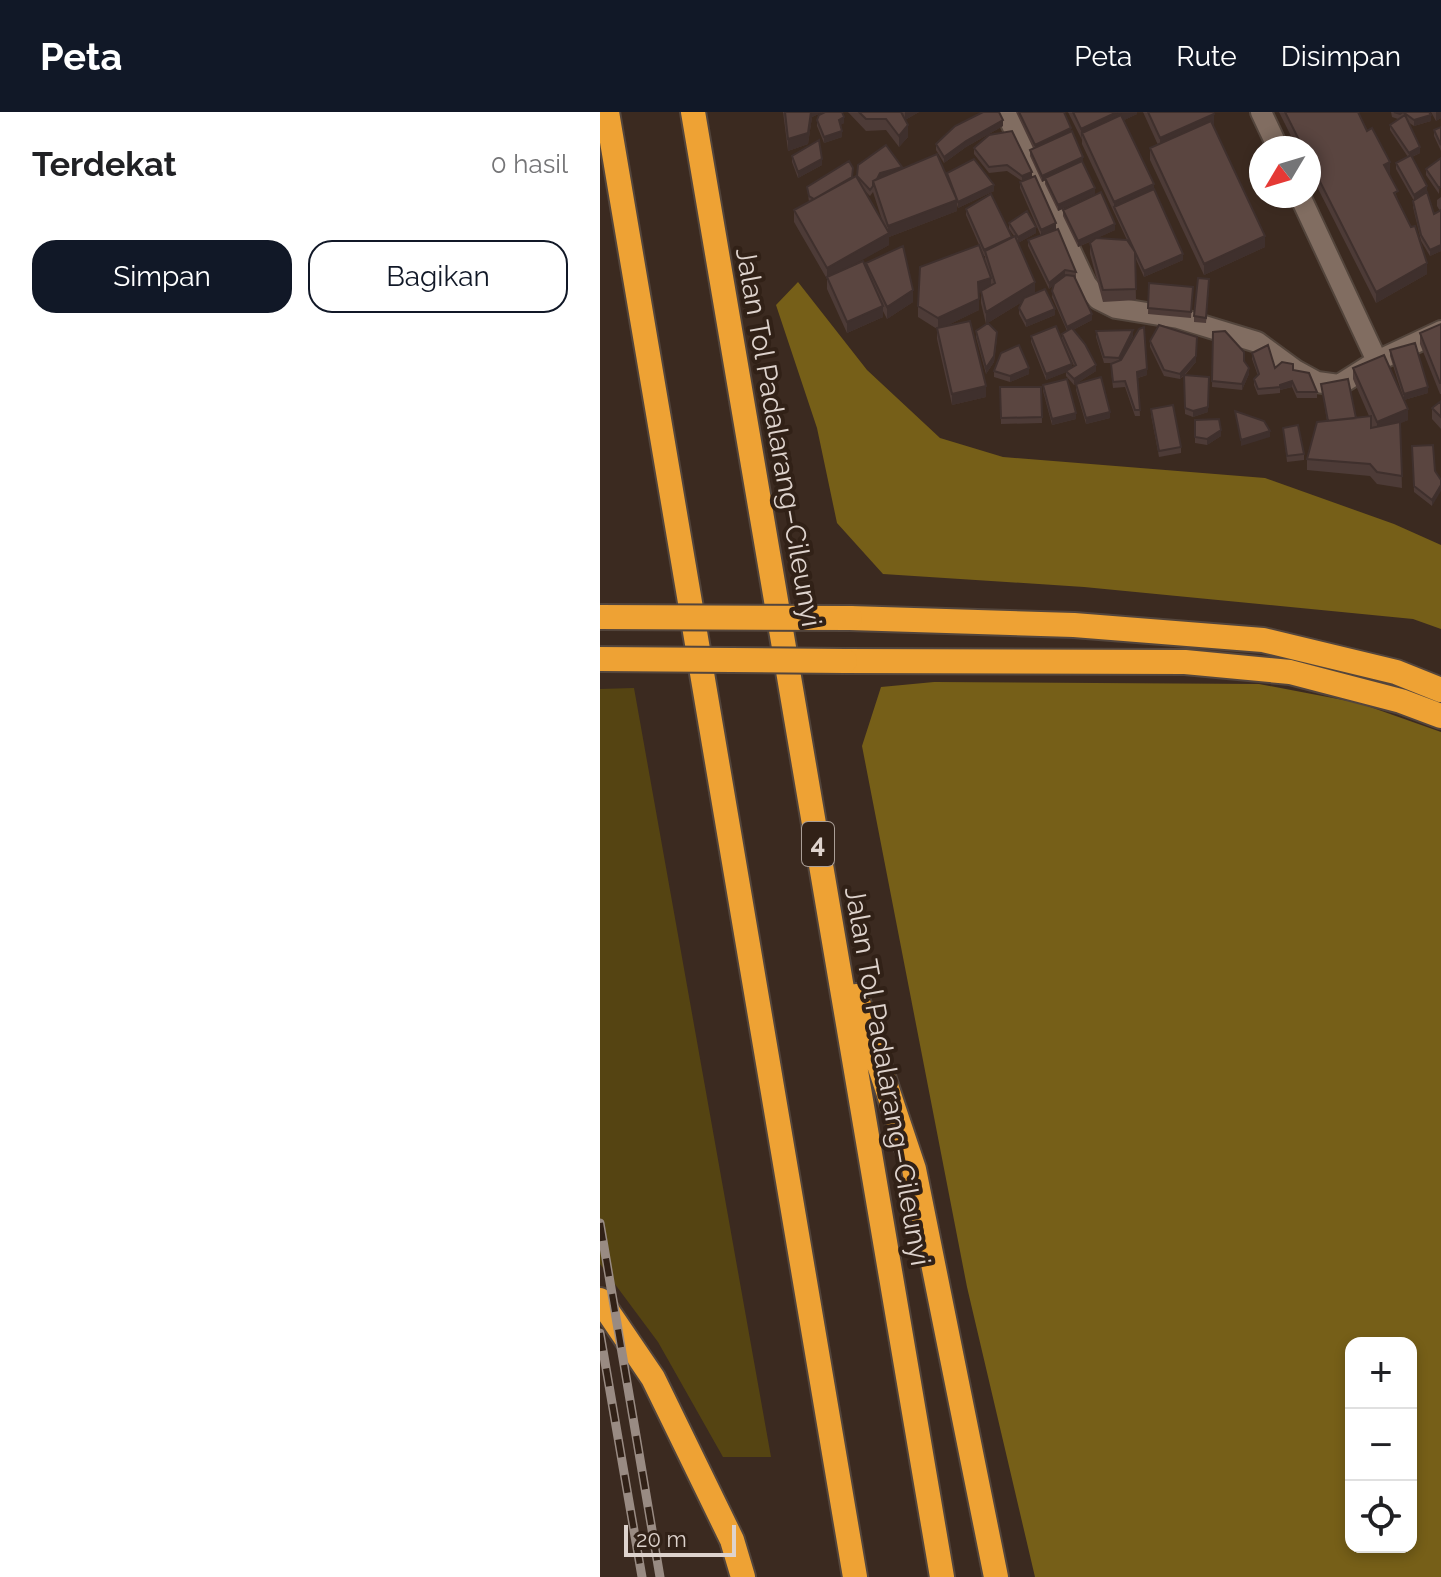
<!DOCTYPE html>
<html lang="id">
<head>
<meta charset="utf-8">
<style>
  :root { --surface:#fff; --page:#f6f6f6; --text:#202124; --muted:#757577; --line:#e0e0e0; --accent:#111827 }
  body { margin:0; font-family:Raleway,sans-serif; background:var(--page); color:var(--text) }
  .controls { position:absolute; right:24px; bottom:24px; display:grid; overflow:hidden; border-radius:16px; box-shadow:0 4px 12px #0003 }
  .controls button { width:72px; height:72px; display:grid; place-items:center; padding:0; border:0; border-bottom:2px solid var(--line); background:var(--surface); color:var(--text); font:40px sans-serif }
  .compass { position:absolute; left:649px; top:24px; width:72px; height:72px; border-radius:50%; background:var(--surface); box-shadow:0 4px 12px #0003; rotate:232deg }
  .scale { position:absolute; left:24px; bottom:20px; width:112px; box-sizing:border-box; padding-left:8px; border:4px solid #ded3cd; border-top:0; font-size:22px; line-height:28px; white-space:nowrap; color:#ded3cd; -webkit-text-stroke:6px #312117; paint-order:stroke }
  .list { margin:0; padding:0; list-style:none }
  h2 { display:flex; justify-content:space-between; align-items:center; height:104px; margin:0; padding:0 32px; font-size:34px }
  h2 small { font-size:26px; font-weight:400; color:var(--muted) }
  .actions { display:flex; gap:16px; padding:24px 32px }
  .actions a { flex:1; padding:18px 0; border:2px solid var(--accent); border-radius:24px; text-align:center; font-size:28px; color:var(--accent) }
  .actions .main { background:var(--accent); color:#fff }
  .icon { flex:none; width:44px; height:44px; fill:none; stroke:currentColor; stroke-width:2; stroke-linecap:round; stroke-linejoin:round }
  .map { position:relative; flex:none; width:841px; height:1465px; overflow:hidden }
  header { display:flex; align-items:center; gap:48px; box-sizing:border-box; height:112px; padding:0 40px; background:var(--accent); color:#fff }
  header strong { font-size:38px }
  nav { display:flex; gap:44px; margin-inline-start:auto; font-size:28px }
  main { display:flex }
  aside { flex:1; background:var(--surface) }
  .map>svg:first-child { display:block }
  .green { fill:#554412 }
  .forest { fill:#765f18; fill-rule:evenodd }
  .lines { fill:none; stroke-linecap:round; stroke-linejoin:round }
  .minor-casing { stroke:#53453c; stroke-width:24 }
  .motorway-casing { stroke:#53453c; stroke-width:28 }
  .minor { stroke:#816d61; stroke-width:20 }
  .motorway { stroke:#eea234; stroke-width:24 }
  .rail-casing { stroke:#998b83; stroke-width:9 }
  .rail { stroke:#312117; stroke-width:6; stroke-dasharray:18; stroke-linecap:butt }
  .motorway-bridge-casing { stroke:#53453c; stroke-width:28; stroke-linecap:butt }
  .motorway-bridge { stroke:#eea234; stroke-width:24 }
  .wall { fill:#4d3b37; fill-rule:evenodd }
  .shaded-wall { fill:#3f302d }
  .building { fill:#5a4540; stroke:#3f302d; stroke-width:2 }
  .labels { text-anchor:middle; stroke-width:8; stroke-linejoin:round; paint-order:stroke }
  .shield { fill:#312117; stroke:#aa9e96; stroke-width:2 }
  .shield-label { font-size:26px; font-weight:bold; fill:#ded3cd }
  .street-label { font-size:28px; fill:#ded3cd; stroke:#312117 }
</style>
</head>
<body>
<header>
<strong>Peta</strong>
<nav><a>Peta</a><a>Rute</a><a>Disimpan</a></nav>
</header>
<main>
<aside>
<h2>Terdekat<small>0 hasil</small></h2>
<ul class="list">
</ul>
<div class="actions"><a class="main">Simpan</a><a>Bagikan</a></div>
</aside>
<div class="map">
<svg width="841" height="1465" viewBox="0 0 841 1465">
  <rect width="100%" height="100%" fill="#3b2a20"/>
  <!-- green -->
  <path class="green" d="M34 576 171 1345H123L58 1230 0 1152V577Z"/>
  <!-- forest -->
  <path class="forest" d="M198 170 267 258 340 326 403 345 665 366 794 412 841 433V517L813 507 484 475 283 462 237 411 217 316 176 193Z
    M334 570 659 572 759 591 841 620V1465H435L367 1175 262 634 281 575ZM751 1231H811V1435H751Z"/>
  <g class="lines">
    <defs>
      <path id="minor" d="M406 0 486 172 498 187 516 196 578 206 657 230 695 258 717 270 739 273 777 249 841 219
        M661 0 678 36
        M700 84 777 249"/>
      <path id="motorway" d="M7 0 255 1465
        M93 0 342 1465
        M250 506 474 513 663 528 796 560 841 578
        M245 549 585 550 690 560 801 589 841 604
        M256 884 314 1057 396 1465
        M0 1188 53 1266 132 1428 143 1465"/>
    </defs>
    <!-- minor casing -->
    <use href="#minor" class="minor-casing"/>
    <!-- motorway casing -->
    <use href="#motorway" class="motorway-casing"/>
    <!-- minor -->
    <use href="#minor" class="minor"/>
    <!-- motorway -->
    <use href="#motorway" class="motorway"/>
    <defs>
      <path id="rail" d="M0 1111 60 1465
        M0 1221 42 1465"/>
    </defs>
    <!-- rail casing -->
    <use href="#rail" class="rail-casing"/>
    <!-- rail -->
    <use href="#rail" class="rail"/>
    <defs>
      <path id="motorway-bridge" d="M0 505 250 506
        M0 547 245 549"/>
    </defs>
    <!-- motorway-bridge casing -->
    <use href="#motorway-bridge" class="motorway-bridge-casing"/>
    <!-- motorway-bridge -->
    <use href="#motorway-bridge" class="motorway-bridge"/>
  </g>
  <!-- wall -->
  <path class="wall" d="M183 0H223L212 5 208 32 188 39Z
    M248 0H319L305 8 308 25 299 35 286 18 266 19Z
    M416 0H464L495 82 458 99 445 72V68L442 70 430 44V38L433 36Z
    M468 0H537V2L524 8 583 148 544 165 535 145 536 188 503 190 490 142V131L494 128 478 135 463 104V98L515 118 497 126 527 128 482 32V28Z
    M543 0H613V13L665 135 604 163 550 48V36L558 33Z
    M679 0H758L790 61 789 62 798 88 827 162 776 191 709 59V36H697Z
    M791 0H829L831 9 814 14 808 10 820 41 812 45 827 80 834 102 840 99 837 94V88L841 85V139L830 144 821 129 813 95 814 89 796 57V51L808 45 790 18V13L798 7 792 5Z
    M831 0H841V6L836 9Z
    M217 8 244 11 240 13 242 25 224 31 217 14Z
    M403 14 366 35 344 51 336 38V32Z
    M841 15V39L834 24V18Z
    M374 36 432 65 456 117 441 124 420 76V70L422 69 407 59 389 61 374 42Z
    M192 44 222 53 198 66 192 50Z
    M841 46 839 82 826 63V57Z
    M302 57 347 65V61L394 79 358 96 357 93V99L289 125V133L250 154 266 157V151L313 190 287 207 283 199V205L247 221 227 177V167L194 110V98L209 90 207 75ZM264 78 270 84 273 80 283 111Z
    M366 97 412 125 414 124 409 117V111L436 121 418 131 435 181 455 203 426 215 419 202V196L422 190 386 212 381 191V180L378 181 379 198 346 214 386 285 352 293 337 227V217L318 205V194L385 150V144H384L366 103Z
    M428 128 476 160V166H475L492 208 473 218 496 259 474 273 466 264V260L446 268 431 230V224L472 255 474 254 462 228V222L467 219 452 185 454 173 449 177 428 134Z
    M549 171 593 175 591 206 548 202Z
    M609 173 606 211 594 210V204Z
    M841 212V282H840L820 232V221Z
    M376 219 397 226 394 250 386 262 376 225Z
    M496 219 533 224 520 249 547 263 538 266 540 304H535L525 275 513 276 511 258V252L512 251H504L496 225Z
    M613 220 644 250 649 262 642 278 612 275Z
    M550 229 596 250 585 263 608 300 593 305 585 302 584 264 580 267 564 264 550 235Z
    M790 238 828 281 804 288 790 244Z
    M652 241 675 256 693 258 717 280V286H697L692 275 680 278V281L658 283 654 273V267L658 264 652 247Z
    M753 256 808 308 800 311 802 376 777 372 770 364 707 358V347L727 309 721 272 756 306 769 304 753 267Z
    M394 259 429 262 410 270 394 265Z
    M476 272 510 306 486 312 476 278Z
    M443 273 476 307 452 313 443 279Z
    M400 275H441L442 311 401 312Z
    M841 289V317L832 307V296Z
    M551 297 581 335V341L559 345 551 303Z
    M595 308 621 324 607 333 595 331Z
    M683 316 704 342V348L687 350Z
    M812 334 835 359 832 394 814 380Z"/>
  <!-- shaded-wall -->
  <path class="shaded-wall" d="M211 0H223L212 5 208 32 188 39V27Z
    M305 0H319L305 8Z
    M517 0H537V2L485 27 482 21 481 28V17Z
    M836 0H841V6L836 9Z
    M614 2V13L560 37V26Z
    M831 3V9L814 14V8Z
    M244 5V11L239 14V8Z
    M403 8V14L366 35 344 51V45L366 29Z
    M308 13V25L299 35V24Z
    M471 16V22L435 39V33Z
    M242 19V25L224 31V25Z
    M820 35V41L809 46V41Z
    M483 45V51L442 70V64Z
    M222 47V53L198 66V60Z
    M790 50V61L784 65V53Z
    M302 55V61L274 73 280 61Z
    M432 60V66L422 70V64Z
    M554 72V83L514 95V90Z
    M394 73V79L358 96V90Z
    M827 74V80L814 89V83Z
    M495 76V82L458 99V93Z
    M357 88V99L289 125V133L227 168V156L288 122V114Z
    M456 111V117L441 124V118Z
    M515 112V118L478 135V129Z
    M436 115V121L418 131V125Z
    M665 124V135L604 163V152Z
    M841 133V139L830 144V138Z
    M583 142V148L544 165V159Z
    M827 151V162L776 191V180Z
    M465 158V164L449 177V171Z
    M391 166V177L378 181V170Z
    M435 170V182L386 212V200Z
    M313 178V190L287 207V195Z
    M379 187V198L338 218V206Z
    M283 194V205L247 221V210Z
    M455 197V203L426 215V209Z
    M492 202V208L467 221V215Z
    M533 218V224L519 252V246Z
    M397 220 394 250 386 262V256Z
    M597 225 596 250 580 267V262Z
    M472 252V258L446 268V262Z
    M496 253V259L474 273V267Z
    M429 256V262L410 270V264Z
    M649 256V262L642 278V272Z
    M547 257V263L537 266V260Z
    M609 265 608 300 593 305V299Z
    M692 269V275L680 278V273Z
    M386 274V285L352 293V282Z
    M828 275V281L804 288V282Z
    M808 297V308L777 322V310Z
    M510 300V306L486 312V306Z
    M476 301V307L452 313V307Z
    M621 318V324L607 333V327Z
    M670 319V325L641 334V328Z
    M841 373V379L832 394V388Z"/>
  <!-- building -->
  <path class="building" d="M185 0H211L208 21 188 27Z
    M225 0H242L244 5 239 8 242 19 224 25 217 8 219 3Z
    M259 0H301L308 13 299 24 286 7H266Z
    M383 0H399L403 8 366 29 344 45 336 32 355 14Z
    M419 0H464L471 16 435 33Z
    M473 0H517L481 17Z
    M548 0H613L614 2 560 26Z
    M685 0H758L767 19 772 16 790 50 784 53 798 79 794 81 811 115 815 114 827 151 776 180 709 48V36H703Z
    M794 0H829L831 3 814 8 803 0 800 2Z
    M521 3 554 72 514 90 482 21Z
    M805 3 820 35 809 41 790 13Z
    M611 9 665 124 604 152 550 36Z
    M841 15V33L834 18Z
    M412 19 432 60 422 64 407 53 389 55 374 36 389 23Z
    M472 19 483 45 442 64 430 38Z
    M219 28 222 47 198 60 192 44Z
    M286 33 302 55 280 61 277 67 273 69V74L270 78 257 64 258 53Z
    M337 42 357 88 288 114 273 69Z
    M811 43 827 74 814 83 796 51Z
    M841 46V74L839 76 826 57Z
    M374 47 394 73 358 90 347 61Z
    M249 49 253 56 252 65 214 87 209 84 207 75Z
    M482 49 495 76 458 93 445 66Z
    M256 64 289 121 227 156 194 98Z
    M435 64 456 111 441 118 420 70Z
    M554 77 583 142 544 159 514 95Z
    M501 80 515 112 478 129 463 98Z
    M827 80 834 102 841 98V133L830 138 821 123 813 89Z
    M391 82 412 125 384 138 366 97Z
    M427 99 436 115 418 125 409 111Z
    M458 117 476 160 465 158 449 171 428 128Z
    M415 124 435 170 386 200 381 179 395 171 385 139Z
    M496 126 527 128 535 140 536 177 503 178 490 131Z
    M379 133 391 166 378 170 379 187 338 206 318 194 320 155Z
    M303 134 313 178 287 195 266 151Z
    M263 149 283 194 247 210 227 165Z
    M466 163 474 164 492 202 467 215 452 179 454 172Z
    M598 166 609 167 606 206 594 204Z
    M549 171 593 175 591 200 548 196Z
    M445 177 455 197 426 209 419 196 424 186Z
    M370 209 386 274 352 282 337 216Z
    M388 211 397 220 394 244 386 256 376 219Z
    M841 212V271H840L820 221Z
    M559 213 597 225 596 244 580 262 564 258 550 229Z
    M456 214 472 252 446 262 431 224Z
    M544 215 547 257 537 260 540 298H535L525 269 513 270 511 252 521 248 539 217Z
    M472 216 485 232 496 253 474 267 466 259 476 253 462 222Z
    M533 218 519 246 504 245 496 219Z
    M625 219 644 240V249L649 256 642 272 612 269 613 220Z
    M815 231 828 275 804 282 790 238Z
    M419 233 429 256 410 264 394 259 401 241Z
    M668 233 675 256 682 250 693 252V258L709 261 717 280H697L692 269 680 273V275L658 277 654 267 659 262 652 241Z
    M784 243 808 297 777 310 753 256Z
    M584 263 609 265 608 295 593 299 585 296Z
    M501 265 510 300 486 306 476 272Z
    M467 267 476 301 452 307 443 273Z
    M748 267 756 306 728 309 721 272Z
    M400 275H441L442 305 401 306Z
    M841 289V305L832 296Z
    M573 293 581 335 559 339 551 297Z
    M635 299 664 309 670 319 641 328Z
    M771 304V316L800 310 802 364 777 360 770 352 707 347 717 310Z
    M619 307 621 318 607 327 595 325V308Z
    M698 313 704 342 687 344 683 316Z
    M833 333 835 359 841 368V373L832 388 814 374 812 334Z"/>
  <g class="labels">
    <!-- shield labels -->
    <rect class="shield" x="202" y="710" width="32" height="44" rx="6"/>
    <g class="shield-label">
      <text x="218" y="741">4</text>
    </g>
    <!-- street labels -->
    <g class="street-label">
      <text transform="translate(179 325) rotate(80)" y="10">Jalan Tol Padalarang–Cileunyi</text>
      <text transform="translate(288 964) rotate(80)" y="10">Jalan Tol Padalarang–Cileunyi</text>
    </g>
  </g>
</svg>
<div class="controls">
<button>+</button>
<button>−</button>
<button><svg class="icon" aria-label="locate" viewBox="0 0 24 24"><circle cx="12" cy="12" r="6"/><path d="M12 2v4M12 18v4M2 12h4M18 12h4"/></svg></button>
</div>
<svg class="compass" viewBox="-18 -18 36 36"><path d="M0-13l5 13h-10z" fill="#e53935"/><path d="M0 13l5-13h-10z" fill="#757577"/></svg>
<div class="scale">20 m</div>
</div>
</main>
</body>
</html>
